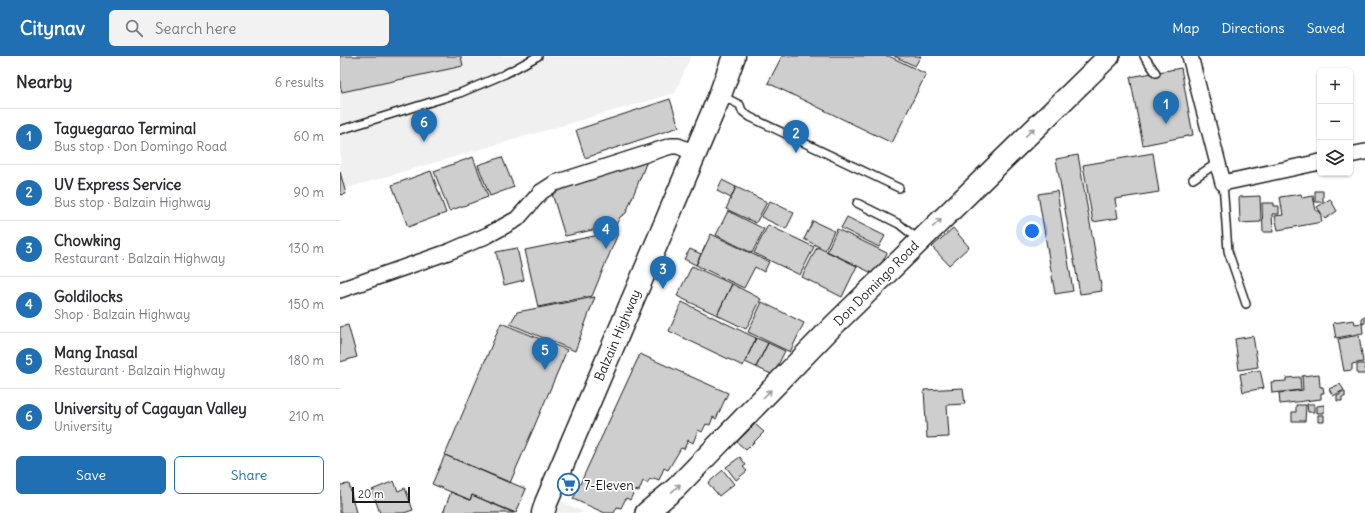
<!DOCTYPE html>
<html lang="en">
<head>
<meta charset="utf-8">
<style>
  :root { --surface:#fff; --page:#f2f2f3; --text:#2b2b33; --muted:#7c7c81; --line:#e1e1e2; --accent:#1f6fb2 }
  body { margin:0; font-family:Delius,sans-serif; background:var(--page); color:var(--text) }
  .controls { position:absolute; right:12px; top:12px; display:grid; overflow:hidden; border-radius:6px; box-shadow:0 1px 3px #0004 }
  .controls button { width:36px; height:36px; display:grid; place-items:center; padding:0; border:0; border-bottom:1px solid var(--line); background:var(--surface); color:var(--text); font:20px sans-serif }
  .scale { position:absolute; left:12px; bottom:10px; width:58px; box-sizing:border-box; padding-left:4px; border:2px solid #1c1c1c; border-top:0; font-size:11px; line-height:14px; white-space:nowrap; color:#1c1c1c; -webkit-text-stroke:3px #fff; paint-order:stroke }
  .you { position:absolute; left:692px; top:175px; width:14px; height:14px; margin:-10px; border:3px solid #fff; border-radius:50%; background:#1a73e8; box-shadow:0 0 0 6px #1a73e833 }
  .badge { display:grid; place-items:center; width:26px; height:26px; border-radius:50%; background:var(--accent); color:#fff; font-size:13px; font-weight:700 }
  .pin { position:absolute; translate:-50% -33px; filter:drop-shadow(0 1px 2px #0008) }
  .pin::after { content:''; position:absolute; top:21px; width:14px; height:12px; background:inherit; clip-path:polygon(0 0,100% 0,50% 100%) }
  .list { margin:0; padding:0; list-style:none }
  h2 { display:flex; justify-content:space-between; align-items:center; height:52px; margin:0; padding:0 16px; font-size:17px }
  h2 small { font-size:13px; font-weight:400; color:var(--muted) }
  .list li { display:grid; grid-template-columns:26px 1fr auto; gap:12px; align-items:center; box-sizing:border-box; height:56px; padding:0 16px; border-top:1px solid var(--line) }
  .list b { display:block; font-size:15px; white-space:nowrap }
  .list p { margin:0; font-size:13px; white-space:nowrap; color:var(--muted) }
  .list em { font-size:13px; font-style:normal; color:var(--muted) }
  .actions { display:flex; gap:8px; padding:12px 16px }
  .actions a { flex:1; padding:9px 0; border:1px solid var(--accent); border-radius:6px; text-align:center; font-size:14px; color:var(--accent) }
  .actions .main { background:var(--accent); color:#fff }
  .icon { flex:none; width:22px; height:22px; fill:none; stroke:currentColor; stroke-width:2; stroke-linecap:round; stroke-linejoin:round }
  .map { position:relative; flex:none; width:1025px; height:457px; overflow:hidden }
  header { display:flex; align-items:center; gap:24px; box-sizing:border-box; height:56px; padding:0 20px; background:var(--accent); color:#fff }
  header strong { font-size:19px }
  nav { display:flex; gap:22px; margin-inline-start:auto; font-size:14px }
  .search { width:280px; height:36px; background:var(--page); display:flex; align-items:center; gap:10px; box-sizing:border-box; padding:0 14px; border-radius:6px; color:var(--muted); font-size:15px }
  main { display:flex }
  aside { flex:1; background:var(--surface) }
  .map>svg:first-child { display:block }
  .built { fill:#f0f0f0 }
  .building { fill:#cecece; stroke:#1c1c1c }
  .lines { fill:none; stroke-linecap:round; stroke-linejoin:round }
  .lane-casing { stroke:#1c1c1c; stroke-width:10 }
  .street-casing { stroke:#1c1c1c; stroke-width:18 }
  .secondary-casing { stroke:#1c1c1c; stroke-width:24 }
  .primary-casing { stroke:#1c1c1c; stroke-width:25 }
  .lane { stroke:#fff; stroke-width:7 }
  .street { stroke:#fff; stroke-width:15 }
  .secondary { stroke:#fff; stroke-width:21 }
  .primary { stroke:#fff; stroke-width:22 }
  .oneway { stroke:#999 }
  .labels { text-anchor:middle; stroke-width:3.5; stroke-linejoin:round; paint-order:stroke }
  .street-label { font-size:13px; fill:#1c1c1c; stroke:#fff }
  .poi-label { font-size:13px; fill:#1c1c1c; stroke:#fff; text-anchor:start }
</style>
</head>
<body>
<header>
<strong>Citynav</strong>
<div class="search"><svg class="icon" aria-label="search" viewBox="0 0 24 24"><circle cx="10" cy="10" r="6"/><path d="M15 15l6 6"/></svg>Search here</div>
<nav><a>Map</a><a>Directions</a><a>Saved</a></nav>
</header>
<main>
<aside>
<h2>Nearby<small>6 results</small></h2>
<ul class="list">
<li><span class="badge">1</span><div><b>Taguegarao Terminal</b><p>Bus stop · Don Domingo Road</p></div><em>60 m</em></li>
<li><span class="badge">2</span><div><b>UV Express Service</b><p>Bus stop · Balzain Highway</p></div><em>90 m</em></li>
<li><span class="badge">3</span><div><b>Chowking</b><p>Restaurant · Balzain Highway</p></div><em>130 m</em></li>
<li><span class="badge">4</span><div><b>Goldilocks</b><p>Shop · Balzain Highway</p></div><em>150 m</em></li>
<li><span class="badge">5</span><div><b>Mang Inasal</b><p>Restaurant · Balzain Highway</p></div><em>180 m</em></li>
<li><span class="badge">6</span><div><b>University of Cagayan Valley</b><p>University</p></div><em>210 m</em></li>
</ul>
<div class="actions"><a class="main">Save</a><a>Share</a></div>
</aside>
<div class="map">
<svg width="1025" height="457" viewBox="0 0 1025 457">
  <rect width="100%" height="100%" fill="#fff"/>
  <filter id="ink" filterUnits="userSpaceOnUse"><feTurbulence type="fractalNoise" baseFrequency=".025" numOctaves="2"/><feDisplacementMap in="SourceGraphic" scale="8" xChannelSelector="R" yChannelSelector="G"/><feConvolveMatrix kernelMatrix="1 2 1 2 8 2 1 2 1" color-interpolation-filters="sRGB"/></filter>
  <g filter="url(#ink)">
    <!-- built -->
    <path class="built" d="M0 0H351L335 37 0 134Z
      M221 445 245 457H216Z"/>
    <!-- building -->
    <path class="building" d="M0 0H121L123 10 2 36 0 29Z
      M442 0H549L586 18 552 87 428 27Z
      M554 0H581L575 10Z
      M841 12 853 79 803 89 790 21Z
      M330 43 339 71 245 102 236 74Z
      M813 97 819 136 775 143 778 162 753 166 743 109Z
      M738 99 762 235 740 238 716 103Z
      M133 101 148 141 109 155 94 115Z
      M162 101 174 131 150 140 138 109Z
      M307 105 286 157 280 161 276 169 225 180 210 131Z
      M91 115 106 157 68 171 52 129Z
      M0 116 6 138 0 139Z
      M382 124 396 131 391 142 377 135Z
      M396 131 427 146 416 167 386 153Z
      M717 135 733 235 715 238 698 138Z
      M975 135H983V146H975Z
      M961 138 962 142 973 140 976 155H980L982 166 938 174 935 160 943 159 940 141Z
      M920 140 921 166 900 167 899 141Z
      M990 143 997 155 985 163 977 151Z
      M430 145 454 157 446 173 421 161Z
      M922 147H934V150H939V158H932L933 176H923Z
      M388 155 424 173 412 197 376 179Z
      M507 161 545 180 539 191 501 172Z
      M473 165 494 175 485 194 464 183Z
      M428 169 474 191 460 219 414 197Z
      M613 172 629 191 609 209 592 191Z
      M497 173 547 197 536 219 487 195Z
      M279 175 252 240 198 251 185 194Z
      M371 178 429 206 424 216 415 211 404 232 356 209Z
      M477 191 517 210 502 241 462 221Z
      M177 192 184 224 164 229 156 196Z
      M350 193 361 198 356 209 344 203Z
      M352 210 392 228 377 259 337 240Z
      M392 228 421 243 406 273 377 259Z
      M255 241 235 295 170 268 177 256Z
      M342 246 416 282 403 310 329 275Z
      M422 246 464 267 450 296 408 276Z
      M1022 261H1025V267L1022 268Z
      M1014 264 1015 268 1022 267 1023 277 996 282 993 267Z
      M161 267 227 294 170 427 105 399Z
      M8 269 17 301 0 306V271Z
      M1019 279 1023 306 1012 308V314L1004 315 998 283Z
      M913 280 918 311 899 314 895 283Z
      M416 282 428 287 416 311 405 306Z
      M428 287 445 295 433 319 416 311Z
      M300 298 388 337 376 363 373 361 370 369 366 368 362 376 358 374 353 387 348 384 344 393 341 392 328 414 324 412 319 424 314 422 313 424 310 423 307 427 303 425 299 435 295 434 290 444 286 442 281 452 277 451 274 457H265L233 443Z
      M1017 308H1025V318H1017Z
      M920 314 924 332 903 336 900 318Z
      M979 318 980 331H983L984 337H981V343L940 348 939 337 963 334 962 320Z
      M960 321 961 334 932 337 931 326 946 325V322Z
      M1000 328 1004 334 993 340 989 333Z
      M623 332 625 348 607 349 609 381 587 382 584 334Z
      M1000 336H1005V341H1002V345H997V339H1000Z
      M967 348H974V356H968Z
      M956 349H966L965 365H952V356H956Z
      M984 349V357H977V350Z
      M978 359H984V366H978Z
      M415 368 424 376 406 394 397 386Z
      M105 399 186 433 176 457 132 439 130 444 92 428Z
      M400 401 406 409 403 411 407 415 396 424 386 411Z
      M383 414 394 428 379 440 368 427Z
      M54 425 58 435 65 432 73 454 64 457H40L32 434Z
      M9 428 16 457H0V429Z
      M111 436 130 444 132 439 174 457H103Z"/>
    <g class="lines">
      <defs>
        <path id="lane" d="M804 0 816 17
          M382 40 400 49 402 55 410 61 559 132
          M0 74 120 37 165 18 198 0
          M853 123 877 107
          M883 127 888 195 906 248
          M517 147 559 168 579 184"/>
        <path id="street" d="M850 0 883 127 980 106
          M1010 99 1025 96
          M0 234 111 195 148 179 177 163 201 136 215 127 331 90H338L355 97"/>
        <path id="secondary" d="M306 457 336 432 493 270 769 0"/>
        <path id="primary" d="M203 457 206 447 380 39 394 0"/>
      </defs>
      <!-- lane casing -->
      <use href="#lane" class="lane-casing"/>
      <!-- street casing -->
      <use href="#street" class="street-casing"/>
      <!-- secondary casing -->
      <use href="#secondary" class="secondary-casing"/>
      <!-- primary casing -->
      <use href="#primary" class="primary-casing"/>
      <!-- lane -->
      <use href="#lane" class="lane"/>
      <!-- street -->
      <use href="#street" class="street"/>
      <!-- secondary -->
      <use href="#secondary" class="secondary"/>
      <!-- primary -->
      <use href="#primary" class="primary"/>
    </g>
    <!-- one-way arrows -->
    <defs><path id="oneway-shaft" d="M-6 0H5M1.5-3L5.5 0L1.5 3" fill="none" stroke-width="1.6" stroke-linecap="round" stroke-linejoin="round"/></defs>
    <g class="oneway">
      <use href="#oneway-shaft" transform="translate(690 76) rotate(-44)"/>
      <use href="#oneway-shaft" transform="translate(597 167) rotate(-44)"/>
      <use href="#oneway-shaft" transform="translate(427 338) rotate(-46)"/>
      <use href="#oneway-shaft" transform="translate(336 432) rotate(-43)"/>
    </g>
  </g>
  <!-- icons -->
  <defs>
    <symbol id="supermarket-ring" viewBox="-11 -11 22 22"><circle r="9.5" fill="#fff" stroke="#1f6fb2" stroke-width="1.5"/><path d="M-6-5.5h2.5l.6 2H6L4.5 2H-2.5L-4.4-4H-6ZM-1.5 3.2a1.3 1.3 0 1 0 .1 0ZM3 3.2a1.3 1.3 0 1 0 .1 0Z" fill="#1f6fb2"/></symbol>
  </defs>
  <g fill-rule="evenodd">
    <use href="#supermarket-ring" x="216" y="416" width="25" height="25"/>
  </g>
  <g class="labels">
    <!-- street labels -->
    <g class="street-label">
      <text transform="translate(536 227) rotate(-45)" y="5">Don Domingo Road</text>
      <text transform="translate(277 279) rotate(-67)" y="5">Balzain Highway</text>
    </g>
    <!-- poi labels -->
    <g class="poi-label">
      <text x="244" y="434">7-Eleven</text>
    </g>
  </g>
</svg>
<div class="controls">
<button>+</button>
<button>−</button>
<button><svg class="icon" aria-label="layers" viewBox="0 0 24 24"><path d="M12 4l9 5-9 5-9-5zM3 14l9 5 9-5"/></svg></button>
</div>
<div class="scale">20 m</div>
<div class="you"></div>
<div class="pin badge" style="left:826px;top:68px">1</div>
<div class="pin badge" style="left:456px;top:97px">2</div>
<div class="pin badge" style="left:323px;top:233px">3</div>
<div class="pin badge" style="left:266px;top:193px">4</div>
<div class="pin badge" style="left:205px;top:314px">5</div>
<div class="pin badge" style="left:84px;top:86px">6</div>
</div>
</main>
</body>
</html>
